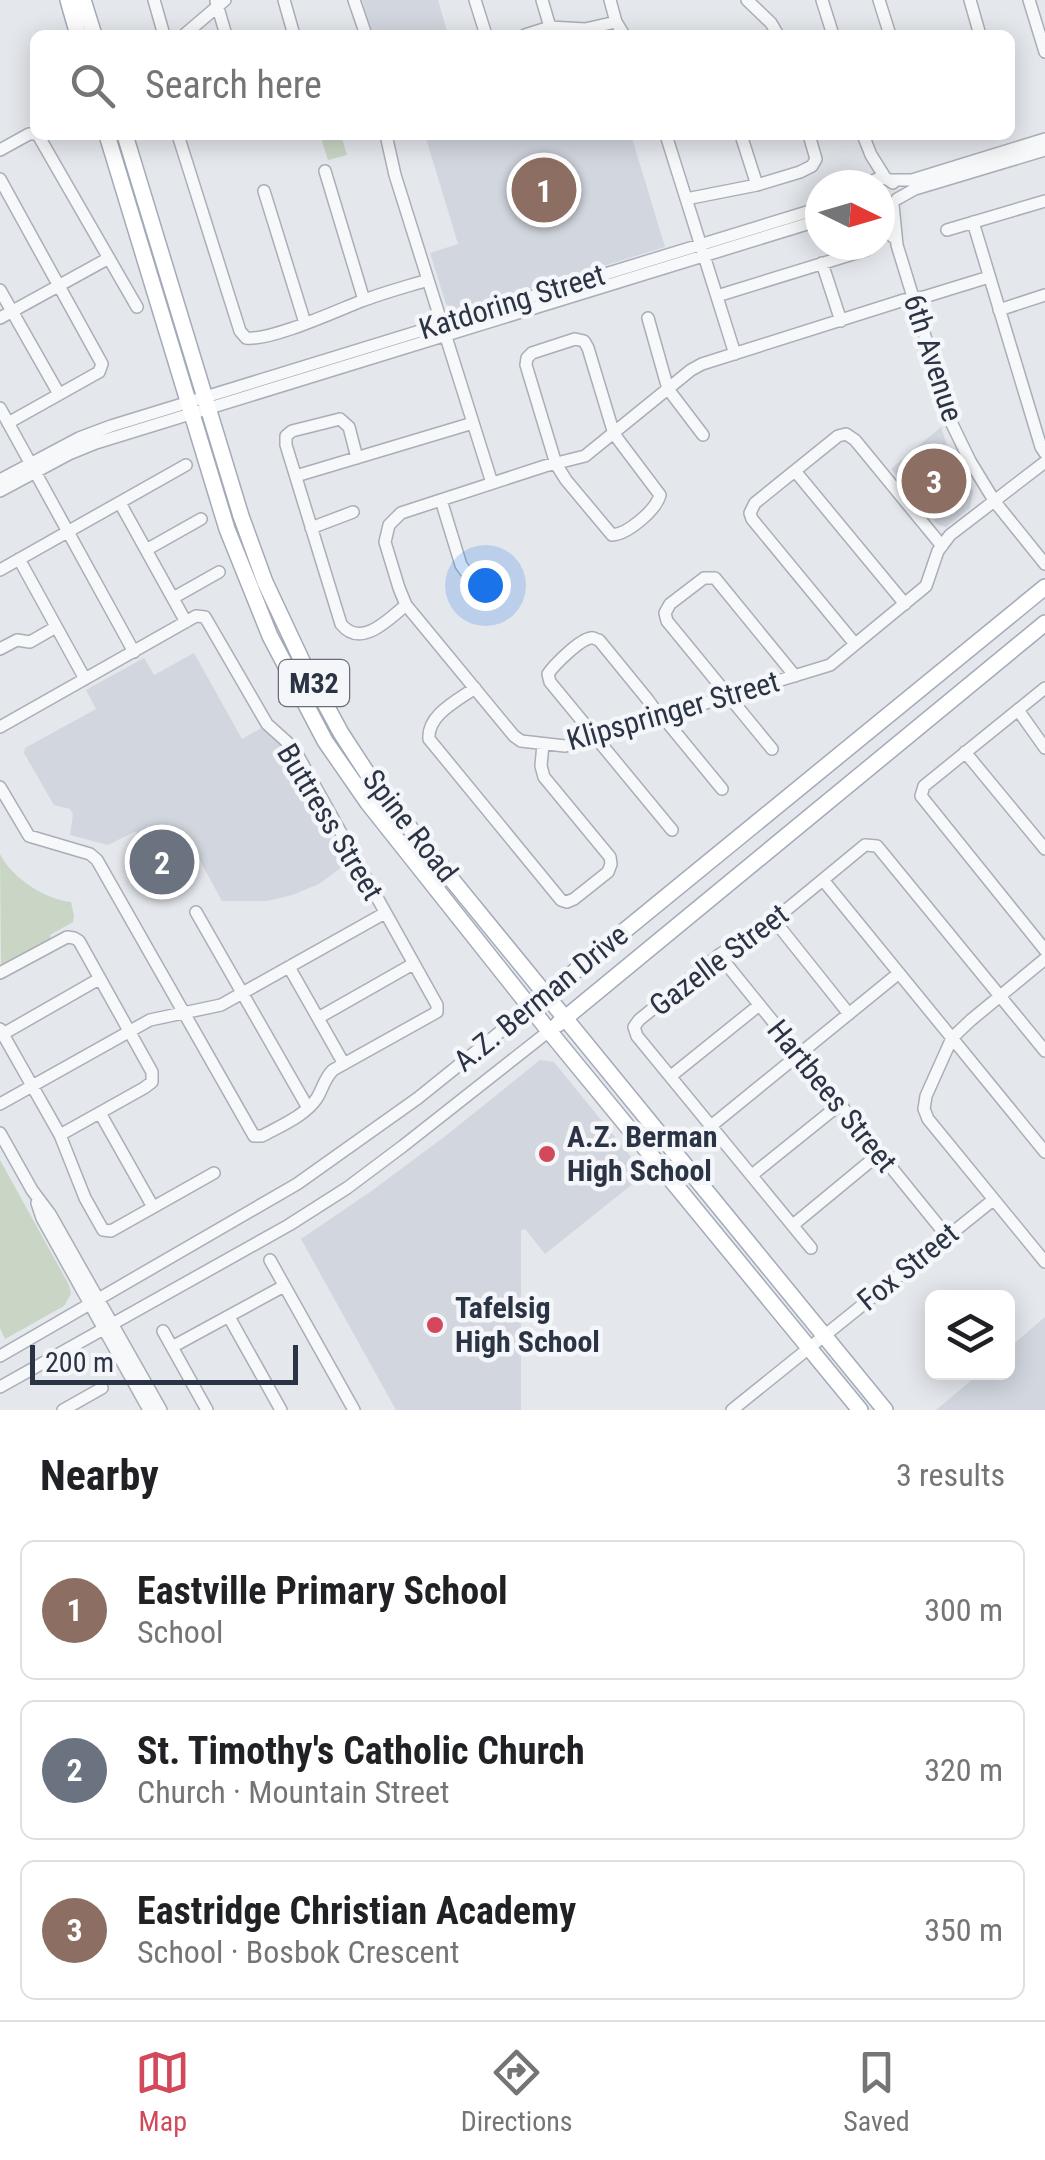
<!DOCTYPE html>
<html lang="en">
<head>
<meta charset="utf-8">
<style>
  :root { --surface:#fff; --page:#f6f6f6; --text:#202124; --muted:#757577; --line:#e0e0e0; --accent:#d1495b }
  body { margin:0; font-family:"Roboto Condensed",sans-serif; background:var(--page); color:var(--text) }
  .controls { position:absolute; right:30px; bottom:30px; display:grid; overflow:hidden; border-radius:15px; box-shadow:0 5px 25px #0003 }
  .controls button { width:90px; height:90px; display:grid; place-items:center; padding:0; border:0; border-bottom:2px solid var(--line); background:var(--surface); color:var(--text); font:50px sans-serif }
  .compass { position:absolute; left:805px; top:170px; width:90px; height:90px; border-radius:50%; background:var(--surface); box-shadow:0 5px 25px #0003; rotate:95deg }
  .scale { position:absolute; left:30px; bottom:25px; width:268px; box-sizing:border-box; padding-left:10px; border:5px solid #2b3445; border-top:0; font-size:28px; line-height:35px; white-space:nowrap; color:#2b3445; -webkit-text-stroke:8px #f4f6f9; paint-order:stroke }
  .you { position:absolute; left:485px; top:585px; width:35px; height:35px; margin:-25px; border:8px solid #fff; border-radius:50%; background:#1a73e8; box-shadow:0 0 0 15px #1a73e833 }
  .badge { display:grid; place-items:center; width:65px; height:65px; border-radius:50%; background:var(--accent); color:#fff; font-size:32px; font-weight:700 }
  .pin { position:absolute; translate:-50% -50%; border:5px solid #fff; box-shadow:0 2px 10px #0006 }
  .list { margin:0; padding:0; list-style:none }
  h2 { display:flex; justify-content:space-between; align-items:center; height:130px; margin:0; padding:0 40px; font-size:42px }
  h2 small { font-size:32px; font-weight:400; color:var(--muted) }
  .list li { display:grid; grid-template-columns:65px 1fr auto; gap:30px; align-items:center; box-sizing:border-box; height:140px; margin:0 20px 20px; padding:0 20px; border:2px solid var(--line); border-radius:15px }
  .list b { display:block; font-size:38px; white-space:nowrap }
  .list p { margin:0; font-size:32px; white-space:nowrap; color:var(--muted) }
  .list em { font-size:32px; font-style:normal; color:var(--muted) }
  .icon { flex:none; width:55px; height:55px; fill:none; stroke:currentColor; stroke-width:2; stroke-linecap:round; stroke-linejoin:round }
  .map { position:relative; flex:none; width:1045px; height:1410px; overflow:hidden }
  .search { position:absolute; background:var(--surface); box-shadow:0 5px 25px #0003; left:30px; right:30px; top:30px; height:110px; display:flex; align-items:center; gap:25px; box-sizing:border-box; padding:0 35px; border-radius:15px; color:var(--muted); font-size:38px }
  .sheet { height:610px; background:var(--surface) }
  nav { display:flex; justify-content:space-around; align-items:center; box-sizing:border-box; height:140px; border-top:2px solid var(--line); background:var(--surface); font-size:28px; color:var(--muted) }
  nav a { display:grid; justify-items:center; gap:5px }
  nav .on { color:var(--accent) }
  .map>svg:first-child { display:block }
  .built { fill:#d2d6de }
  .green { fill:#c9d6c5 }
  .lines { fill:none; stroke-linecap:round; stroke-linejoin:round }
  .minor-casing { stroke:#a9aeb7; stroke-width:14 }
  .major-casing { stroke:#a3abb8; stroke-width:18 }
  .minor { stroke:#f7f8fa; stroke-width:11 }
  .major { stroke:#fff; stroke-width:15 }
  .poi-dot { fill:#d1495b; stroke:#f4f6f9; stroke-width:4 }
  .labels { text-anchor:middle; stroke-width:9; stroke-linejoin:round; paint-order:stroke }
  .shield { fill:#f4f6f9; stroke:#676e7b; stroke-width:2.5 }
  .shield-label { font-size:28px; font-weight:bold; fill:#2b3445 }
  .street-label { font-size:30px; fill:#2b3445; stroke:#f4f6f9 }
  .poi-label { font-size:30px; font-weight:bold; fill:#2b3445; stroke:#f4f6f9; text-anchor:start }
</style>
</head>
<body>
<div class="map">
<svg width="1045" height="1410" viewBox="0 0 1045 1410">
  <rect width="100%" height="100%" fill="#e4e7ec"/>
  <!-- built -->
  <path class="built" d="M362 0H438L448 35H373Z
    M425 135H631L665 247 458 311 446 304 430 253 458 244Z
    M941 427 946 442 973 491 970 508 946 527 938 525 891 469Z
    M194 653 242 739 263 727 286 748 350 861 319 884 292 895 267 901H222L192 846 134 832 108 845 70 835 73 814 70 809 54 805 24 753 25 748 96 709 86 690 144 658 154 675Z
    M540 1060 554 1062 645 1174 545 1254 525 1229 521 1230V1410H396L301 1239 373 1190 448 1134Z
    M1045 1317V1410H936L980 1373 1008 1372V1349Z"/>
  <!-- green -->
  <path class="green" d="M320 135H341L347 155 328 160Z
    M0 854C11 877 44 899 71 902L74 916 73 922 50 935 51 939 1 967Z
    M0 1160 69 1285 71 1294 64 1306 5 1339 0 1328Z"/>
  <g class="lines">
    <defs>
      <path id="minor" d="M154 0 164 35
        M284 0 294 35
        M354 0 366 35
        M475 0 486 35
        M542 0 550 27
        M610 0 616 22 624 35
        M747 0 771 23 778 35
        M822 0 833 35
        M879 0 890 35
        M970 0 980 35
        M1029 0 1045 52
        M216 1 226 35
        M184 35 225 0
        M525 35 550 27 585 29 616 22
        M38 135 137 307
        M178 135 240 331 246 338C270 341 334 312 359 302 382 293 405 287 428 280
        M386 135 395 175 492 483
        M666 135 735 354
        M741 135 757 185
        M863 135 871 155 886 179
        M0 150 29 134H35
        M325 171 364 300
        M0 179 102 364 99 372 8 423
        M890 180H912L1045 139
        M868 185C875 177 885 176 893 183
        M264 191 305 323
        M686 199 757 185 800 172 812 166 816 159 809 135
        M897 199 915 189 1045 150
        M893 205 897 245 952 424 970 461 995 502 1045 564
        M880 214 893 237
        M973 222 1041 447 1045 453
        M947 230 1045 201
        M822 263 841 321
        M989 277 924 297 904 300 702 364 691 370 585 456 545 466 401 513 389 525 385 542 399 588 406 605 514 736 521 741 565 746 830 665 926 586 938 551 950 535 1045 462
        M0 290 59 394
        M717 296 866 250
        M999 310 1045 295
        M0 318 109 258
        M648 318 668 389 703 435
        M575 339 584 341 588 348 614 434 660 495C656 510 628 534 612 535L566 480 556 464 526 365 527 358 532 353Z
        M0 408 134 652
        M357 458 349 427 340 419 292 431 286 436V445L341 624C361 649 389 619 406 605
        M795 471 905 604
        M296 476 473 423
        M0 480 79 438 111 426 820 208
        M0 491 69 454 96 443 820 220
        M441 500 461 565 486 600
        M120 503 186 622
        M311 528 353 512
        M146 550 201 519
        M19 559 85 679
        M0 570 186 465
        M173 598 219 572
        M855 644 752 519 750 513 755 503 838 436 846 434 855 440 942 546
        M0 649 17 640 30 642 56 627
        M475 688C457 701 427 715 429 739L561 900 567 902 574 899 608 872 611 864 610 857 544 777 541 766 543 744
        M1045 688 924 786 921 796 1045 950
        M1018 710 1045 748
        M0 727 196 616 205 617 267 724 287 742 297 754 437 1005V1012L333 1070C324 1079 323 1088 317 1098 305 1116 280 1126 262 1136H254L97 860 90 854 29 836 0 787
        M772 749 667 621 665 613 670 604 704 578H715L795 676
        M965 752 1045 849
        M672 830 550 682 548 674C554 665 580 639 591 638 594 637 596 640 599 640L648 700 660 717 667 722 722 789
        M823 880 1045 1152
        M196 912 308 1108
        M774 920 849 1014
        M719 955 946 1235
        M1045 959 971 1020 952 1038 926 1096 924 1109 928 1119 1045 1262
        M289 967 344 1064
        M0 973 67 937 74 938 79 941 152 1072V1082L144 1088 60 1135
        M318 1018 413 964
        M0 1029 60 1135 85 1198 103 1230 111 1231 214 1173
        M3 1034 99 979
        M671 1076 758 1006
        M0 1104 150 1020 221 1005 385 913
        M100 1113 153 1207
        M711 1126 899 973
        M0 1133 32 1190 50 1214 161 1410
        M752 1175 839 1105
        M37 1203 42 1218 149 1410
        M793 1225 879 1154
        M811 1248 637 1036 634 1027 639 1020 719 955 774 920 865 845 877 846 1045 1051
        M270 1260 354 1410
        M229 1317 281 1410
        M163 1331 207 1410
        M172 1347 284 1286
        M0 1356 297 1184 418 1098 531 1007
        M0 1387 289 1225 347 1188 403 1146 549 1031
        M63 1410 102 1388
        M732 1410 993 1200"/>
      <path id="major" d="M68 0 78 35
        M83 0 94 35
        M107 135 227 529 270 636 325 741 368 803 549 1031 860 1410
        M125 135 241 516 265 582 302 661 341 733 369 776 413 832 885 1410
        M541 999 1045 587
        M558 1024 1045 623"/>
    </defs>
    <!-- minor casing -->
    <use href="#minor" class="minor-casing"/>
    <!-- major casing -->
    <use href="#major" class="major-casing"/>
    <!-- minor -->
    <use href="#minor" class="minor"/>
    <!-- major -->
    <use href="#major" class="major"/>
  </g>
  <!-- markers -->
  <g class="poi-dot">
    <circle cx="547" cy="1154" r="10"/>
    <circle cx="435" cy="1325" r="10"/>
  </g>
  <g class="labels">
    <!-- shield labels -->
    <rect class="shield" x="279" y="660" width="70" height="46" rx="8"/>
    <g class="shield-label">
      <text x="314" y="693">M32</text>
    </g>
    <!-- street labels -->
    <g class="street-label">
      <text transform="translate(512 302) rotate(-17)" y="10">Katdoring Street</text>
      <text transform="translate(933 358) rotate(72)" y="10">6th Avenue</text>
      <text transform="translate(673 711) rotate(-16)" y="10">Klipspringer Street</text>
      <text transform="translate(330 822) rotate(59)" y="10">Buttress Street</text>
      <text transform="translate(410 826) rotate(52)" y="10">Spine Road</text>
      <text transform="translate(719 960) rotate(-37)" y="10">Gazelle Street</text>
      <text transform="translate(541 998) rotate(-39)" y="10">A.Z. Berman Drive</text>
      <text transform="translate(832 1096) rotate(51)" y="10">Hartbees Street</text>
      <text transform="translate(908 1267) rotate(-39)" y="10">Fox Street</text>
    </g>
    <!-- poi labels -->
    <g class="poi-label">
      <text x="567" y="1147">A.Z. Berman<tspan x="567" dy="34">High School</tspan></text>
      <text x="455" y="1318">Tafelsig<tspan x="455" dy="34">High School</tspan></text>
    </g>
  </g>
</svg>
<div class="controls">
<button><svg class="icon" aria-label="layers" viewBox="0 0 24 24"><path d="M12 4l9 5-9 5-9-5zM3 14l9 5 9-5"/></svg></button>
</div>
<svg class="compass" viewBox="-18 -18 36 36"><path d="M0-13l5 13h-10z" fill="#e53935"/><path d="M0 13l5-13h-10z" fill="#757577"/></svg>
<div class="scale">200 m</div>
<div class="you"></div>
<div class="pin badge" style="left:544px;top:190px;background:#8d6e63">1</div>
<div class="pin badge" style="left:162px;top:862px;background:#6b7280">2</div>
<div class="pin badge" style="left:934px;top:481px;background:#8d6e63">3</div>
<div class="search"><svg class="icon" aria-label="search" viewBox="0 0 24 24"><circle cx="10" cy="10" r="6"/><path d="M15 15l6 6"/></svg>Search here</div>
</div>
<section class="sheet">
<h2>Nearby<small>3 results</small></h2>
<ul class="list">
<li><span class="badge" style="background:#8d6e63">1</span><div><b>Eastville Primary School</b><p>School</p></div><em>300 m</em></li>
<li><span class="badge" style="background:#6b7280">2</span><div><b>St. Timothy's Catholic Church</b><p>Church · Mountain Street</p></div><em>320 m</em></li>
<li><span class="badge" style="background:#8d6e63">3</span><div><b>Eastridge Christian Academy</b><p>School · Bosbok Crescent</p></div><em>350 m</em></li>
</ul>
</section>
<nav>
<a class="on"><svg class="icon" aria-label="map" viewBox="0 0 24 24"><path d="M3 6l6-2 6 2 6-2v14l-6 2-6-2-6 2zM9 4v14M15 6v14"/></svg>Map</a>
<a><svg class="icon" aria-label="directions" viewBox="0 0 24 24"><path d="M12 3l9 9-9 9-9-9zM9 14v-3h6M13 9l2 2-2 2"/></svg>Directions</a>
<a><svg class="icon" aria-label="saved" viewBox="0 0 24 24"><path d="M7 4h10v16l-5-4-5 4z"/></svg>Saved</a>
</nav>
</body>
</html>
